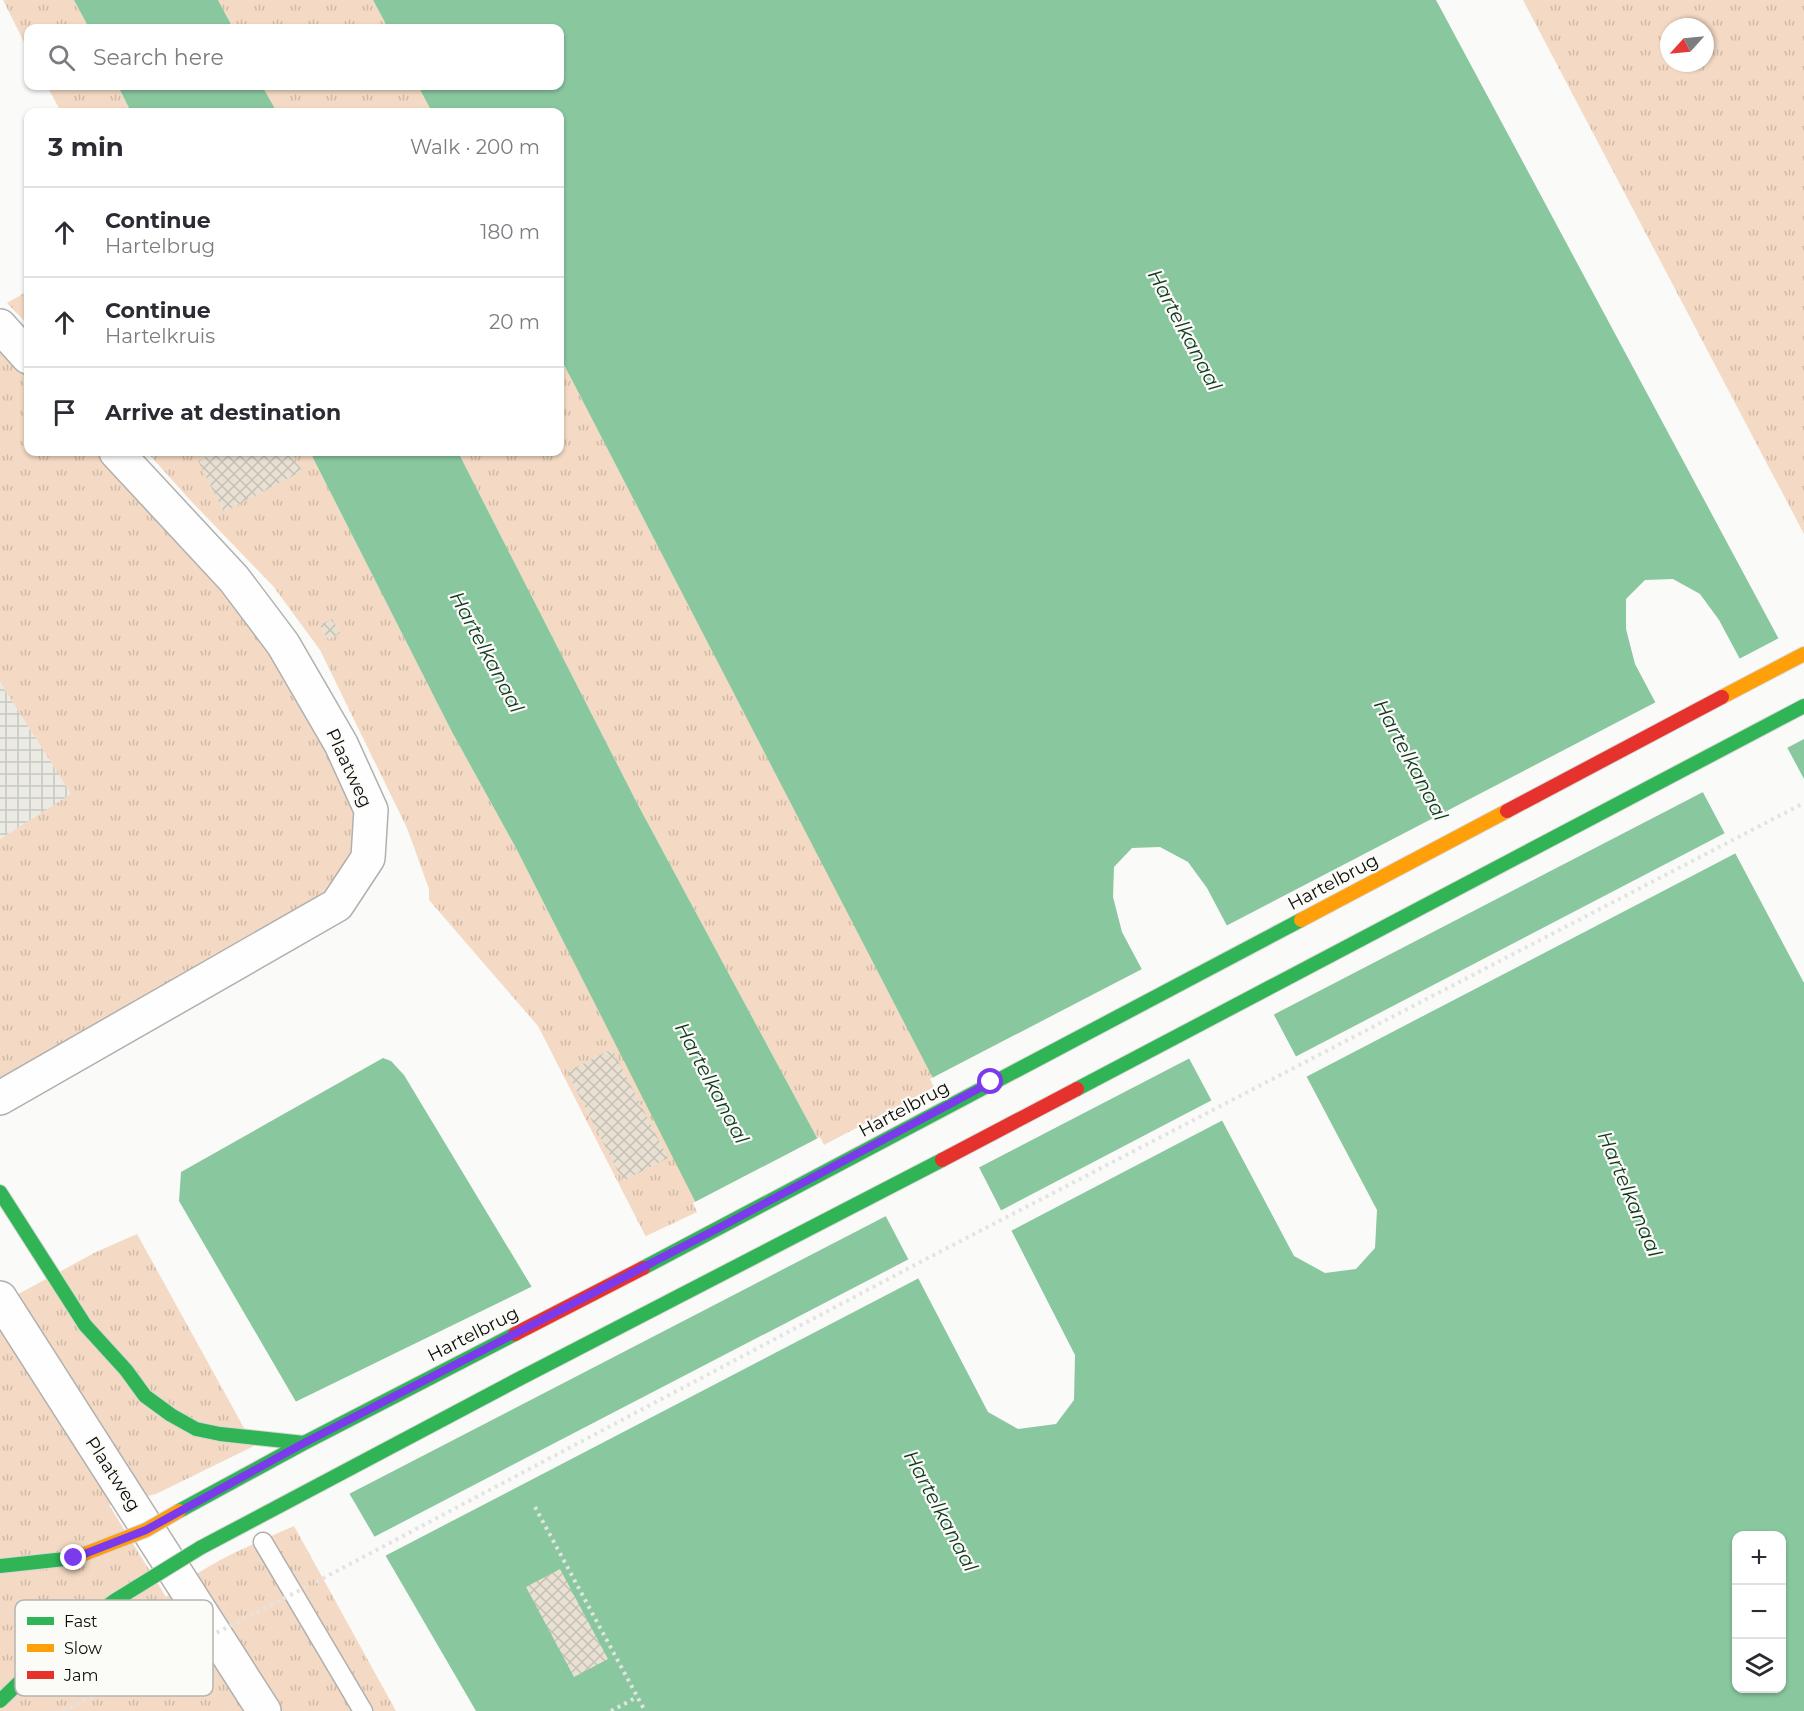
<!DOCTYPE html>
<html lang="en">
<head>
<meta charset="utf-8">
<style>
  :root { --surface:#fff; --page:#f2f2f3; --text:#2b2b33; --muted:#7c7c81; --line:#e1e1e2 }
  body { margin:0; font-family:Montserrat,sans-serif; background:var(--page); color:var(--text) }
  .controls { position:absolute; right:18px; bottom:18px; display:grid; overflow:hidden; border-radius:12px; box-shadow:0 2px 4px #0004 }
  .controls button { width:54px; height:54px; display:grid; place-items:center; padding:0; border:0; border-bottom:2px solid var(--line); background:var(--surface); color:var(--text); font:30px sans-serif }
  .compass { position:absolute; left:1660px; top:18px; width:54px; height:54px; border-radius:50%; background:var(--surface); box-shadow:0 2px 4px #0004; rotate:243deg }
  .stop { position:absolute; width:18px; height:18px; margin:-14px; border:4px solid #7c3aed; border-radius:50%; background:#fff }
  .stop.end { background:#7c3aed; border-color:#fff; box-shadow:0 2px 6px #0008 }
  .list { margin:0; padding:0; list-style:none }
  h2 { display:flex; justify-content:space-between; align-items:center; height:78px; margin:0; padding:0 24px; font-size:26px }
  h2 small { font-size:20px; font-weight:400; color:var(--muted) }
  .list li { display:grid; grid-template-columns:39px 1fr auto; gap:18px; align-items:center; box-sizing:border-box; height:90px; padding:0 24px; border-top:2px solid var(--line) }
  .list b { display:block; font-size:22px; white-space:nowrap }
  .list p { margin:0; font-size:20px; white-space:nowrap; color:var(--muted) }
  .list em { font-size:20px; font-style:normal; color:var(--muted) }
  .icon { flex:none; width:33px; height:33px; fill:none; stroke:currentColor; stroke-width:2; stroke-linecap:round; stroke-linejoin:round }
  .map { position:relative; flex:none; width:1804px; height:1711px; overflow:hidden }
  .search { position:absolute; background:var(--surface); box-shadow:0 2px 4px #0004; left:24px; top:24px; width:540px; height:66px; display:flex; align-items:center; gap:15px; box-sizing:border-box; padding:0 21px; border-radius:12px; color:var(--muted); font-size:22px }
  .panel { position:absolute; background:var(--surface); box-shadow:0 2px 4px #0004; left:24px; top:108px; width:540px; height:348px; border-radius:12px }
  .map>svg:first-child { display:block }
  .industrial { fill:url(#industrial-grid) }
  .grass { fill:url(#grass-tufts); fill-rule:evenodd }
  .water { fill:#89c79f; fill-rule:evenodd }
  .pier { fill:#fafaf8 }
  .building { fill:url(#building-cross-hatch) }
  .lines { fill:none; stroke-linecap:round; stroke-linejoin:round }
  .lane-casing { stroke:#b0b0ae; stroke-width:21 }
  .street-casing { stroke:#b0b0ae; stroke-width:36 }
  .fast-casing { stroke:#d7d7d6; stroke-width:16 }
  .slow-casing { stroke:#d7d7d6; stroke-width:16 }
  .jam-casing { stroke:#d7d7d6; stroke-width:16 }
  .path { stroke:#e3e3e2; stroke-width:4; stroke-dasharray:3 4.5; stroke-linecap:butt }
  .lane { stroke:#fefefe; stroke-width:18 }
  .street { stroke:#fefefe; stroke-width:33 }
  .fast { stroke:#30b455; stroke-width:14 }
  .slow { stroke:#ff9f0a; stroke-width:14 }
  .jam { stroke:#e5322d; stroke-width:14 }
  .fast-bridge-casing { stroke:#d7d7d6; stroke-width:16; stroke-linecap:butt }
  .slow-bridge-casing { stroke:#d7d7d6; stroke-width:16; stroke-linecap:butt }
  .path-bridge { stroke:#e3e3e2; stroke-width:4; stroke-dasharray:3 4.5; stroke-linecap:butt }
  .fast-bridge { stroke:#30b455; stroke-width:14 }
  .slow-bridge { stroke:#ff9f0a; stroke-width:14 }
  .route { stroke:#7c3aed; stroke-width:8 }
  .labels { text-anchor:middle; stroke-width:4.5; stroke-linejoin:round; paint-order:stroke }
  .street-label { font-size:18px; fill:#0d0d0c; stroke:#fbfbf7 }
  .water-label { font-size:20px; font-style:italic; fill:#123720; stroke:#fbfbf7 }
  .key { fill:#fbfbf7; stroke:#b4b4b0; stroke-width:1.5 }
  .key-label { font-size:16px; fill:#0d0d0c }
</style>
</head>
<body>
<div class="map">
<svg width="1804" height="1711" viewBox="0 0 1804 1711">
  <defs>
    <pattern id="industrial-grid" width="8" height="8" patternUnits="userSpaceOnUse" patternTransform="scale(1.5)"><rect width="8" height="8" fill="#ebebe4"/><path d="M0 4h8M4 0v8" fill="none" stroke="#c8c8c2"/></pattern>
    <pattern id="grass-tufts" width="24" height="20" patternUnits="userSpaceOnUse" patternTransform="scale(1.5)"><rect width="24" height="20" fill="#f4dac4"/><path d="M3 7l-1-3M5 7V3M7 7l1-3M15 17l-1-3M17 17v-4M19 17l1-3" fill="none" stroke="#d0baa7"/></pattern>
    <pattern id="building-cross-hatch" width="8" height="8" patternUnits="userSpaceOnUse" patternTransform="scale(1.5)"><rect width="8" height="8" fill="#e8e1d3"/><path d="M0 0l8 8M0 8l8-8" fill="none" stroke="#c6c0b4"/></pattern>
  </defs>
  <rect width="100%" height="100%" fill="#fafaf8"/>
  <!-- industrial -->
  <path class="industrial" d="M0 682 72 795 0 839Z"/>
  <!-- grass -->
  <path class="grass" d="M3 0H74L89 28H28V50Z
    M218 0H373L388 28H233Z
    M1523 0H1804V534ZM1669 27H1705V63H1669Z
    M47 86H118L131 112H61Z
    M262 86H418L432 112H277Z
    M28 291V325L7 303Z
    M0 347 28 377V452H97L224 588 271 652 329 746 356 808V847L339 879 319 899 0 1079V839L71 794 0 682Z
    M560 357 939 1088 823 1149 637 803 458 452H560Z
    M147 452H310L452 732 516 848 699 1206 701 1213 647 1239 538 1026 429 900V889L407 828 320 650 273 586 190 500Z
    M137 1234 254 1446 156 1494 109 1505 166 1597C203 1564 249 1546 294 1526L396 1711H0V1304L96 1252Z"/>
  <!-- water -->
  <path class="water" d="M74 0H218L233 28H89Z
    M373 0H1436L1804 686V779L1719 620 1700 594 1673 579 1645 580 1626 599V629L1635 664 1804 983V1711H476L179 1201 181 1172 383 1058 391 1061 404 1075 539 1299 701 1213 516 848 452 732 310 452H458L637 803 823 1149 938 1088 560 357V112H432L418 86H560V28H388ZM1160 847 1188 862 1207 888 1377 1210 1375 1248 1356 1269 1325 1273 1294 1256 1122 932 1113 897 1114 867 1132 848ZM939 1089 1075 1355 1074 1400 1056 1424 1018 1429 988 1412 845 1138ZM1736 1536H1782V1688H1736Z
    M118 86H262L277 112H131Z"/>
  <!-- pier -->
  <path class="pier" d="M1781 637 1804 680V739L1785 749 1737 660Z
    M1658 701 1705 791 1271 1016 1224 927Z
    M1727 832 1738 852 1304 1078 1293 1058Z
    M1144 968 1192 1057 976 1169 937 1093 849 1139 888 1215 347 1495 293 1403 535 1285 541 1295 646 1236 697 1212 693 1203 820 1137 824 1145 934 1087 930 1079Z
    M1214 1099 1225 1119 1009 1232 998 1212Z
    M911 1258 921 1277 383 1557 372 1538Z"/>
  <!-- building -->
  <path class="building" d="M216 452H292L302 471 224 512 198 461Z
    M332 619 340 633 328 640 320 625Z
    M612 1049 668 1158 623 1181 567 1072Z
    M560 1569 608 1659 574 1677 526 1587Z"/>
  <g class="lines">
    <defs>
      <path id="lane" d="M263 1542 363 1711"/>
      <path id="street" d="M0 326 28 357
        M0 1098 337 905 368 858 371 810 341 744 283 644 234 579 116 452
        M0 1298 264 1711"/>
      <path id="fast" d="M1077 1089 1804 706
        M0 1192 85 1325 126 1370 145 1396 171 1415 196 1429 220 1434 304 1443
        M643 1268 1301 920
        M179 1511 304 1443 515 1334
        M200 1548 517 1380 942 1160
        M0 1566 74 1558"/>
      <path id="slow" d="M1722 697 1804 654
        M1301 920 1507 811"/>
      <path id="jam" d="M1507 811 1722 697
        M942 1160 1077 1089
        M515 1334 643 1268"/>
    </defs>
    <!-- lane casing -->
    <use href="#lane" class="lane-casing"/>
    <!-- street casing -->
    <use href="#street" class="street-casing"/>
    <!-- fast casing -->
    <use href="#fast" class="fast-casing"/>
    <!-- slow casing -->
    <use href="#slow" class="slow-casing"/>
    <!-- jam casing -->
    <use href="#jam" class="jam-casing"/>
    <!-- path -->
    <path class="path" d="M535 1507 645 1711
      M316 1582 926 1259 1804 803
      M611 1711 637 1697"/>
    <!-- lane -->
    <use href="#lane" class="lane"/>
    <!-- street -->
    <use href="#street" class="street"/>
    <!-- fast -->
    <use href="#fast" class="fast"/>
    <!-- slow -->
    <use href="#slow" class="slow"/>
    <!-- jam -->
    <use href="#jam" class="jam"/>
    <defs>
      <path id="fast-bridge" d="M0 1701 65 1638 114 1601 200 1548"/>
      <path id="slow-bridge" d="M74 1558 146 1530 179 1511"/>
    </defs>
    <!-- fast-bridge casing -->
    <use href="#fast-bridge" class="fast-bridge-casing"/>
    <!-- slow-bridge casing -->
    <use href="#slow-bridge" class="slow-bridge-casing"/>
    <!-- path-bridge -->
    <path class="path-bridge" d="M63 1711 310 1585"/>
    <!-- fast-bridge -->
    <use href="#fast-bridge" class="fast-bridge"/>
    <!-- slow-bridge -->
    <use href="#slow-bridge" class="slow-bridge"/>
  </g>
  <g class="lines">
    <!-- route -->
    <path class="route" d="M74 1558 146 1530 304 1443 713 1231 991 1082"/>
  </g>
  <g class="labels">
    <!-- street labels -->
    <g class="street-label">
      <text transform="translate(349 768) rotate(65)" y="6">Plaatweg</text>
      <text transform="translate(1333 882) rotate(-28)" y="6">Hartelbrug</text>
      <text transform="translate(904 1109) rotate(-28)" y="6">Hartelbrug</text>
      <text transform="translate(473 1334) rotate(-27)" y="6">Hartelbrug</text>
      <text transform="translate(113 1474) rotate(57)" y="6">Plaatweg</text>
    </g>
    <!-- water labels -->
    <g class="water-label">
      <text transform="translate(1185 330) rotate(62)" y="7">Hartelkanaal</text>
      <text transform="translate(487 652) rotate(62)" y="7">Hartelkanaal</text>
      <text transform="translate(1411 760) rotate(62)" y="7">Hartelkanaal</text>
      <text transform="translate(712 1083) rotate(62)" y="7">Hartelkanaal</text>
      <text transform="translate(1630 1194) rotate(67)" y="7">Hartelkanaal</text>
      <text transform="translate(941 1511) rotate(62)" y="7">Hartelkanaal</text>
    </g>
  </g>
  <!-- legend -->
  <rect x="15" y="1600" width="198" height="96" rx="9" class="key"/>
  <rect x="27" y="1617" width="27" height="8" fill="#30b455"/>
  <rect x="27" y="1644" width="27" height="8" fill="#ff9f0a"/>
  <rect x="27" y="1671" width="27" height="8" fill="#e5322d"/>
  <g class="key-label">
    <text x="64" y="1627">Fast</text>
    <text x="64" y="1654">Slow</text>
    <text x="64" y="1681">Jam</text>
  </g>
</svg>
<div class="controls">
<button>+</button>
<button>−</button>
<button><svg class="icon" aria-label="layers" viewBox="0 0 24 24"><path d="M12 4l9 5-9 5-9-5zM3 14l9 5 9-5"/></svg></button>
</div>
<svg class="compass" viewBox="-18 -18 36 36"><path d="M0-13l5 13h-10z" fill="#e53935"/><path d="M0 13l5-13h-10z" fill="#7c7c81"/></svg>
<div class="stop" style="left:991px;top:1082px"></div>
<div class="stop end" style="left:74px;top:1558px"></div>
<div class="search"><svg class="icon" aria-label="search" viewBox="0 0 24 24"><circle cx="10" cy="10" r="6"/><path d="M15 15l6 6"/></svg>Search here</div>
<section class="panel">
<h2>3 min<small>Walk · 200 m</small></h2>
<ul class="list">
<li><svg class="icon" aria-label="ahead" viewBox="0 0 24 24"><path d="M12 20V5M6 11l6-6 6 6"/></svg><div><b>Continue</b><p>Hartelbrug</p></div><em>180 m</em></li>
<li><svg class="icon" aria-label="ahead" viewBox="0 0 24 24"><path d="M12 20V5M6 11l6-6 6 6"/></svg><div><b>Continue</b><p>Hartelkruis</p></div><em>20 m</em></li>
<li><svg class="icon" aria-label="arrive" viewBox="0 0 24 24"><path d="M6 21V4h12l-3 4 3 4H6"/></svg><div><b>Arrive at destination</b></div></li>
</ul>
</section>
</div>
</body>
</html>
